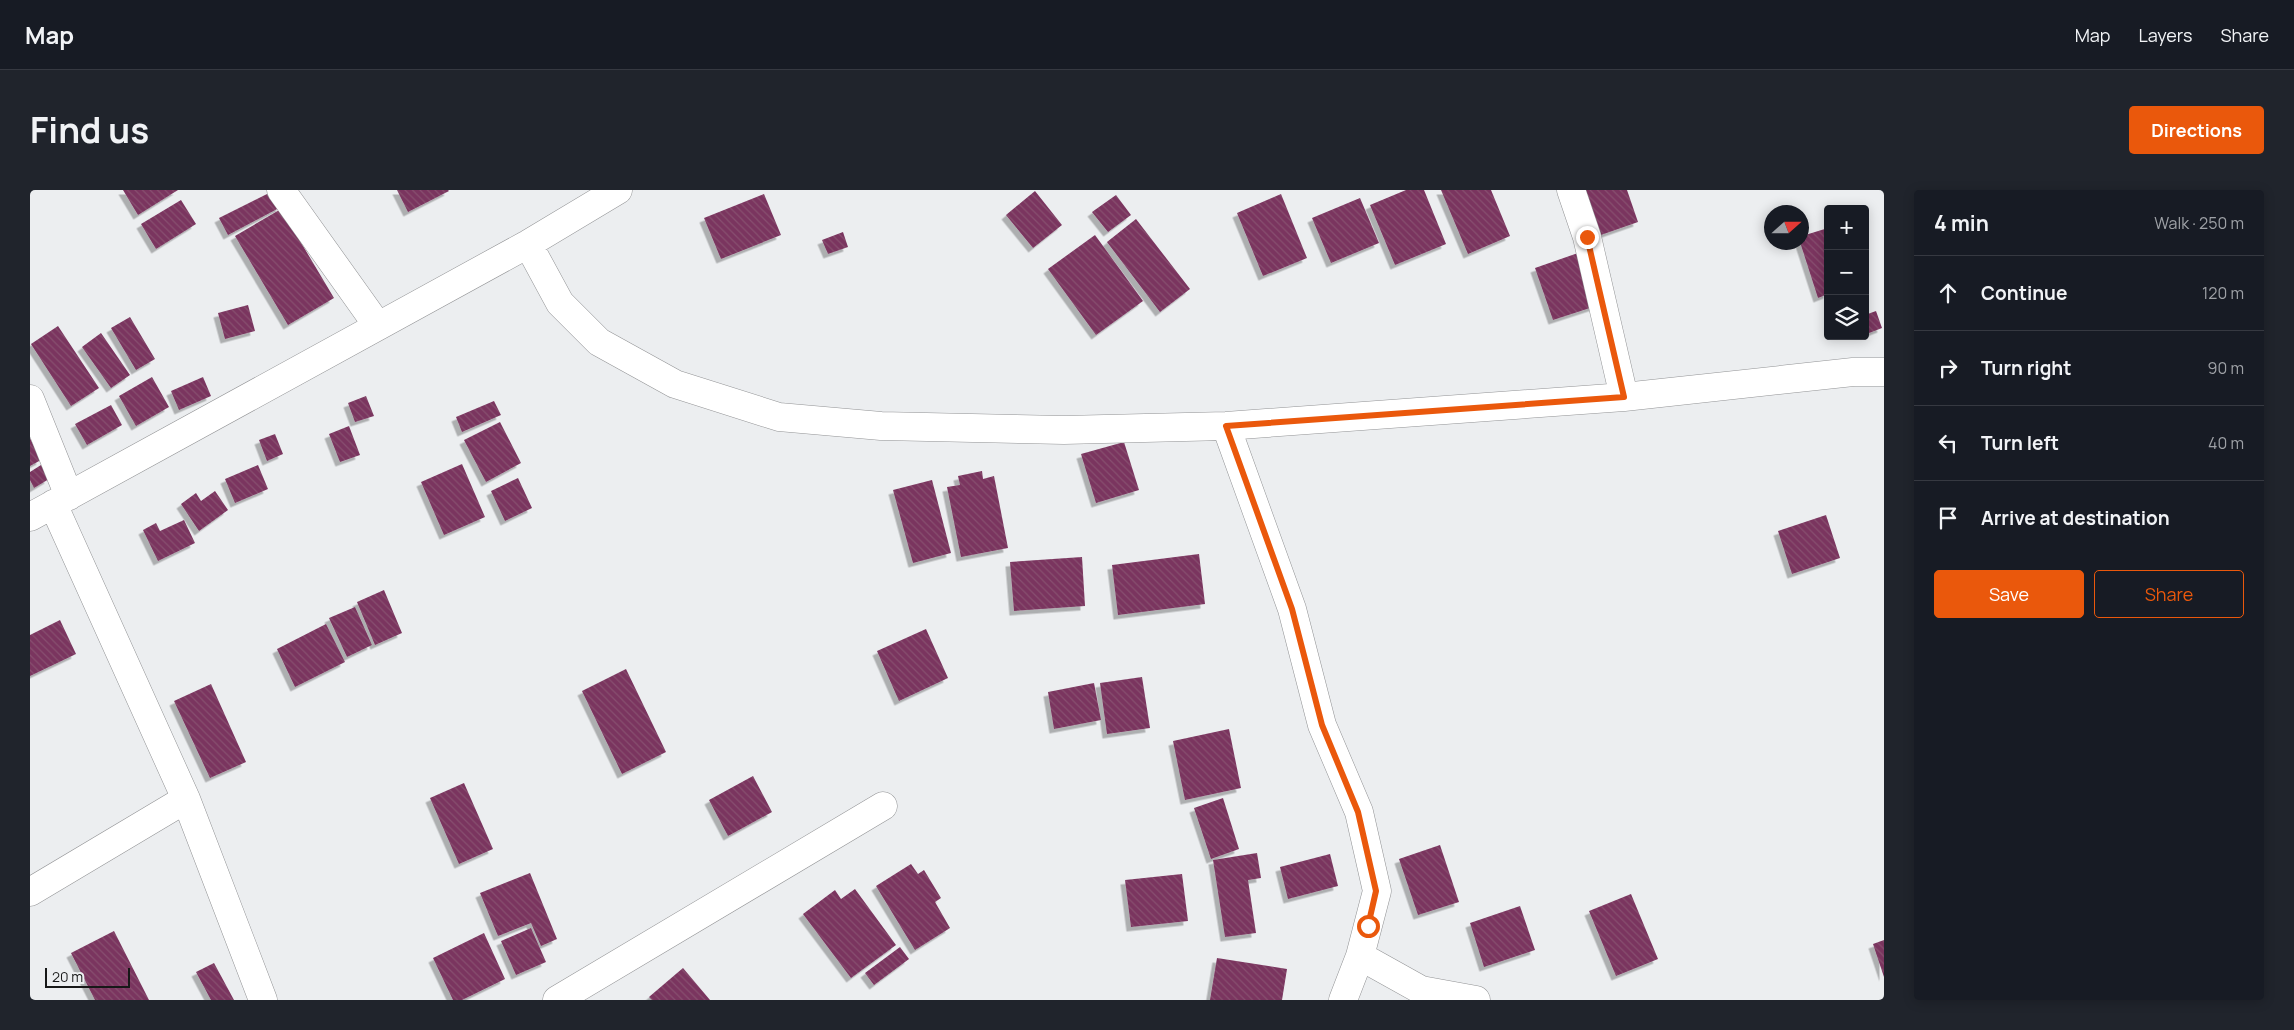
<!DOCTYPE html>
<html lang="en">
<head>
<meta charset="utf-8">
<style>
  :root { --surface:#171b24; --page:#20242c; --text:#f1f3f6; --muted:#9ea1a6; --line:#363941; --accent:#ea580c }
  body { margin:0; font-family:Manrope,sans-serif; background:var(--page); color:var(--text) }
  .controls { position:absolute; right:15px; top:15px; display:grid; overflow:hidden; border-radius:5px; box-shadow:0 2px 12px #0003 }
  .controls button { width:45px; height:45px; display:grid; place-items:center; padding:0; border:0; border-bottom:1px solid var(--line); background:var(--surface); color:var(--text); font:25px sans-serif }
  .compass { position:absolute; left:1734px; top:15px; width:45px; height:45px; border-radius:50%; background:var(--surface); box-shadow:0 2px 12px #0003; rotate:69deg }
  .scale { position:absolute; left:15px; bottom:12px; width:85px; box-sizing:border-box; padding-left:5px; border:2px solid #171818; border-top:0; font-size:14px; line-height:18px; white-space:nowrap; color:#171818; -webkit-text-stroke:4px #eceef0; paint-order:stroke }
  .stop { position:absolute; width:15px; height:15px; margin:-11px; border:4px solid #ea580c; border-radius:50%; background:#fff }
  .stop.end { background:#ea580c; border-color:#fff; box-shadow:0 1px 5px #0008 }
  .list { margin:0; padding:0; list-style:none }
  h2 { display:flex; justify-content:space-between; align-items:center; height:65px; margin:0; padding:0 20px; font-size:21px }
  h2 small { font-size:16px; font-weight:400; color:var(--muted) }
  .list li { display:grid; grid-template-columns:32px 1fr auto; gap:15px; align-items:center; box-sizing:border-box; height:75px; padding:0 20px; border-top:1px solid var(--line) }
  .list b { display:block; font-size:19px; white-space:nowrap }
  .list em { font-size:16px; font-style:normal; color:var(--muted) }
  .actions { display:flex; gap:10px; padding:15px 20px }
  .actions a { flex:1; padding:11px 0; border:1px solid var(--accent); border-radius:5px; text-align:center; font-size:18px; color:var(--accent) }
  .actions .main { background:var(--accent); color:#fff }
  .icon { flex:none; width:28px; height:28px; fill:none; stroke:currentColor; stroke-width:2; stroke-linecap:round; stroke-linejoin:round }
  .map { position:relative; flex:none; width:1854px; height:810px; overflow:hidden; border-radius:5px }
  header { display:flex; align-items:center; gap:30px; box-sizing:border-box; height:70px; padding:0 25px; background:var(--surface); border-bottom:1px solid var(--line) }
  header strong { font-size:24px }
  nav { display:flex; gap:28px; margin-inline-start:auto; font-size:18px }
  .intro { display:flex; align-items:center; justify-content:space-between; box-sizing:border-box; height:120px; padding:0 30px }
  h1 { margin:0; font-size:35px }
  .button { padding:12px 22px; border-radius:5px; background:var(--accent); color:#fff; font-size:18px; font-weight:700 }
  main { display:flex; gap:30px; padding:0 30px }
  aside { flex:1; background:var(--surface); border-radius:5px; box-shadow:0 2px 12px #0003 }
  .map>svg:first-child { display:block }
  .building { fill:url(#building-back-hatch); filter:url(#shadow) }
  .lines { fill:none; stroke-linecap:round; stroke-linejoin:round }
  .minor-casing { stroke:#929395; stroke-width:29 }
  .minor { stroke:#fff; stroke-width:28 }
  .route { stroke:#ea580c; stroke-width:6 }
</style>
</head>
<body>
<header>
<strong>Map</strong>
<nav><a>Map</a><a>Layers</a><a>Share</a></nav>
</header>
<div class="intro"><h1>Find us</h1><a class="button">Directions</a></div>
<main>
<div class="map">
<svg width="1854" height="810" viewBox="0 0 1854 810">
  <defs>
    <pattern id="building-back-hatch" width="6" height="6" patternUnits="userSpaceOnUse" patternTransform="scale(1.25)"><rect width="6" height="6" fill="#7a345e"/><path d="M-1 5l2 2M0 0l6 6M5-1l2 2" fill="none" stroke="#874f70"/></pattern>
    <filter id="shadow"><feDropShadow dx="-4.5" dy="4.5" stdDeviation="0" flood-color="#0004"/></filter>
  </defs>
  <rect width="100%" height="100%" fill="#eceef0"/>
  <!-- building -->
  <path class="building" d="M93 0H148L108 25Z
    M367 0H418L419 1 378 22Z
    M1376 0H1394L1416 54 1365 75 1340 15Z
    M1411 0H1461L1480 46 1438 64Z
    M1552 0H1597L1608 32 1568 46Z
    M243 1 251 17 198 45 189 28Z
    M1005 1 1032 35 1003 58 976 25Z
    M734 4 751 45 691 69 674 28Z
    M1251 4 1277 68 1233 86 1207 23Z
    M1086 5 1101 25 1078 42 1062 22Z
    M1330 8 1349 53 1301 73 1282 28Z
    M151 10 166 34 126 59 111 34Z
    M251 19 304 108 258 135 205 46Z
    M1106 29 1160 99 1130 122 1077 52Z
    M1798 38V104L1788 108 1770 52H1772V46Z
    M813 42 818 57 798 64 792 50Z
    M1065 45 1113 111 1066 145 1018 79Z
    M1548 63 1566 116 1523 130 1505 78Z
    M218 115 225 141 195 149 188 123Z
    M1846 121 1852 138 1839 143 1835 125Z
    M100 127 125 169 106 180 81 138Z
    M28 136 69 198 41 216 1 154Z
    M71 143 100 185 81 198 52 157Z
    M122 187 139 217 106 236 89 206Z
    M173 187 181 206 149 220 141 201Z
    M336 206 344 226 325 232 318 213Z
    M464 211 471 225 432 242 426 227Z
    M81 215 92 235 57 255 45 234Z
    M470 232 491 273 456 292 434 250Z
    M319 236 330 265 310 272 299 244Z
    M245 244 253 264 237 271 229 250Z
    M0 248 11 270 0 276Z
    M1094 252 1109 300 1066 313 1051 264Z
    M432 274 455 327 414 345 391 292Z
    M11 275 19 289 4 298 0 290V282Z
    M228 275 238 299 205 313 195 289Z
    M952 281 953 289 964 286 978 358 931 367 917 297 930 295 928 286Z
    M488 288 502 318 475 331 461 301Z
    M902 290 921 363 883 373 863 300Z
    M185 301 198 320 169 341 151 314 166 303 171 311Z
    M1796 325 1810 368 1762 384 1748 341Z
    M154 330 165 353 128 371 113 340 126 333 130 341Z
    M1169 364 1175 414 1088 425 1082 375Z
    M1052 367 1055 416 984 421 980 372Z
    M354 400 372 443 345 455 327 412Z
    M325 417 342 455 317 467 299 428Z
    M30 430 46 464 0 486V445Z
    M296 434 315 472 265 497 247 459Z
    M896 439 918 488 869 511 847 461Z
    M596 479 636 562 592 584 552 501Z
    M1112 487 1120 538 1077 544 1070 493Z
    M1064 493 1071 530 1024 539 1018 502Z
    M181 494 216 572 180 588 144 511Z
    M1199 539 1211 598 1155 610 1143 551Z
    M723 586 742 622 698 646 679 610Z
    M434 593 463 659 429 674 400 608Z
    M1193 608 1209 659 1181 669 1164 618Z
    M1410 655 1429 712 1388 725 1369 669Z
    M1227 663 1231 688 1218 690 1226 743 1195 747 1183 670Z
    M1300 664 1308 696 1258 709 1250 677Z
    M881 674 888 684 894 680 911 708 905 712 920 738 885 760 846 696Z
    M500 683 527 749 511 756 501 733 468 746 450 703Z
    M1152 684 1158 731 1101 737 1095 690Z
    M825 699 866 755 821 788 773 724 805 700 811 709Z
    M1601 704 1628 769 1586 786 1559 721Z
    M1490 716 1505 760 1454 777 1440 733Z
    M501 738 516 772 486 785 471 751Z
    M84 741 119 810H65L41 763Z
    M454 743 475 789 432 810H423L403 768Z
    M1854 750V787L1843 754Z
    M870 757 879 769 844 795 835 783Z
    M1187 768 1257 779 1252 810H1180Z
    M184 773 204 810H181L166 782Z
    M653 778 680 810H622L619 807Z"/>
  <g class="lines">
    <defs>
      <path id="minor" d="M251 0 348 136
        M1541 0 1557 47 1594 207
        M498 54 530 113 569 152 645 194 749 227 851 236 1034 240 1196 236 1594 207 1823 182H1854
        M0 209 39 306
        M1196 236 1262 419 1292 535 1329 622 1347 701 1330 766 1313 810
        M23 314 156 609 233 810
        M0 327 498 54 588 0
        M0 702 156 609
        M1330 766 1391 800 1446 810
        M527 810 853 616"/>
    </defs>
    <!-- minor casing -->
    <use href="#minor" class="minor-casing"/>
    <!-- minor -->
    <use href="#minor" class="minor"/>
  </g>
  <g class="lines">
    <!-- route -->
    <path class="route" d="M1338 736 1346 701 1328 622 1292 535 1262 419 1196 236 1594 207 1557 47"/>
  </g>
</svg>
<div class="controls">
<button>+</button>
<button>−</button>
<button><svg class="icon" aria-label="layers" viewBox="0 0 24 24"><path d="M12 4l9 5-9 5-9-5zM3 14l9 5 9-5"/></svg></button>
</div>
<svg class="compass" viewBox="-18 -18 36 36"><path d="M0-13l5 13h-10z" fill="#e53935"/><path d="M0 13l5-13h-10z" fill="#9ea1a6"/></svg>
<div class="scale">20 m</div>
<div class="stop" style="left:1338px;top:736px"></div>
<div class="stop end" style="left:1557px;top:47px"></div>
</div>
<aside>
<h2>4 min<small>Walk · 250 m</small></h2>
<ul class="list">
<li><svg class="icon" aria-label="ahead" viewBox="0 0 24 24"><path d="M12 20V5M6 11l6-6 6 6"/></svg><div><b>Continue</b></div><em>120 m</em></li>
<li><svg class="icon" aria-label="right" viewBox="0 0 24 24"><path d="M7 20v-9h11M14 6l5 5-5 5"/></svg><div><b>Turn right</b></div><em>90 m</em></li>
<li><svg class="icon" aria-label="left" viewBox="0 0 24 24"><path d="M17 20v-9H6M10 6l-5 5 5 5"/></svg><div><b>Turn left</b></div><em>40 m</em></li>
<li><svg class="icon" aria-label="arrive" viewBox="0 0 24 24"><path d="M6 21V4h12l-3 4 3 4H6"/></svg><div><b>Arrive at destination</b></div></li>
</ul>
<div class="actions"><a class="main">Save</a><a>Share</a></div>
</aside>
</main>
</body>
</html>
